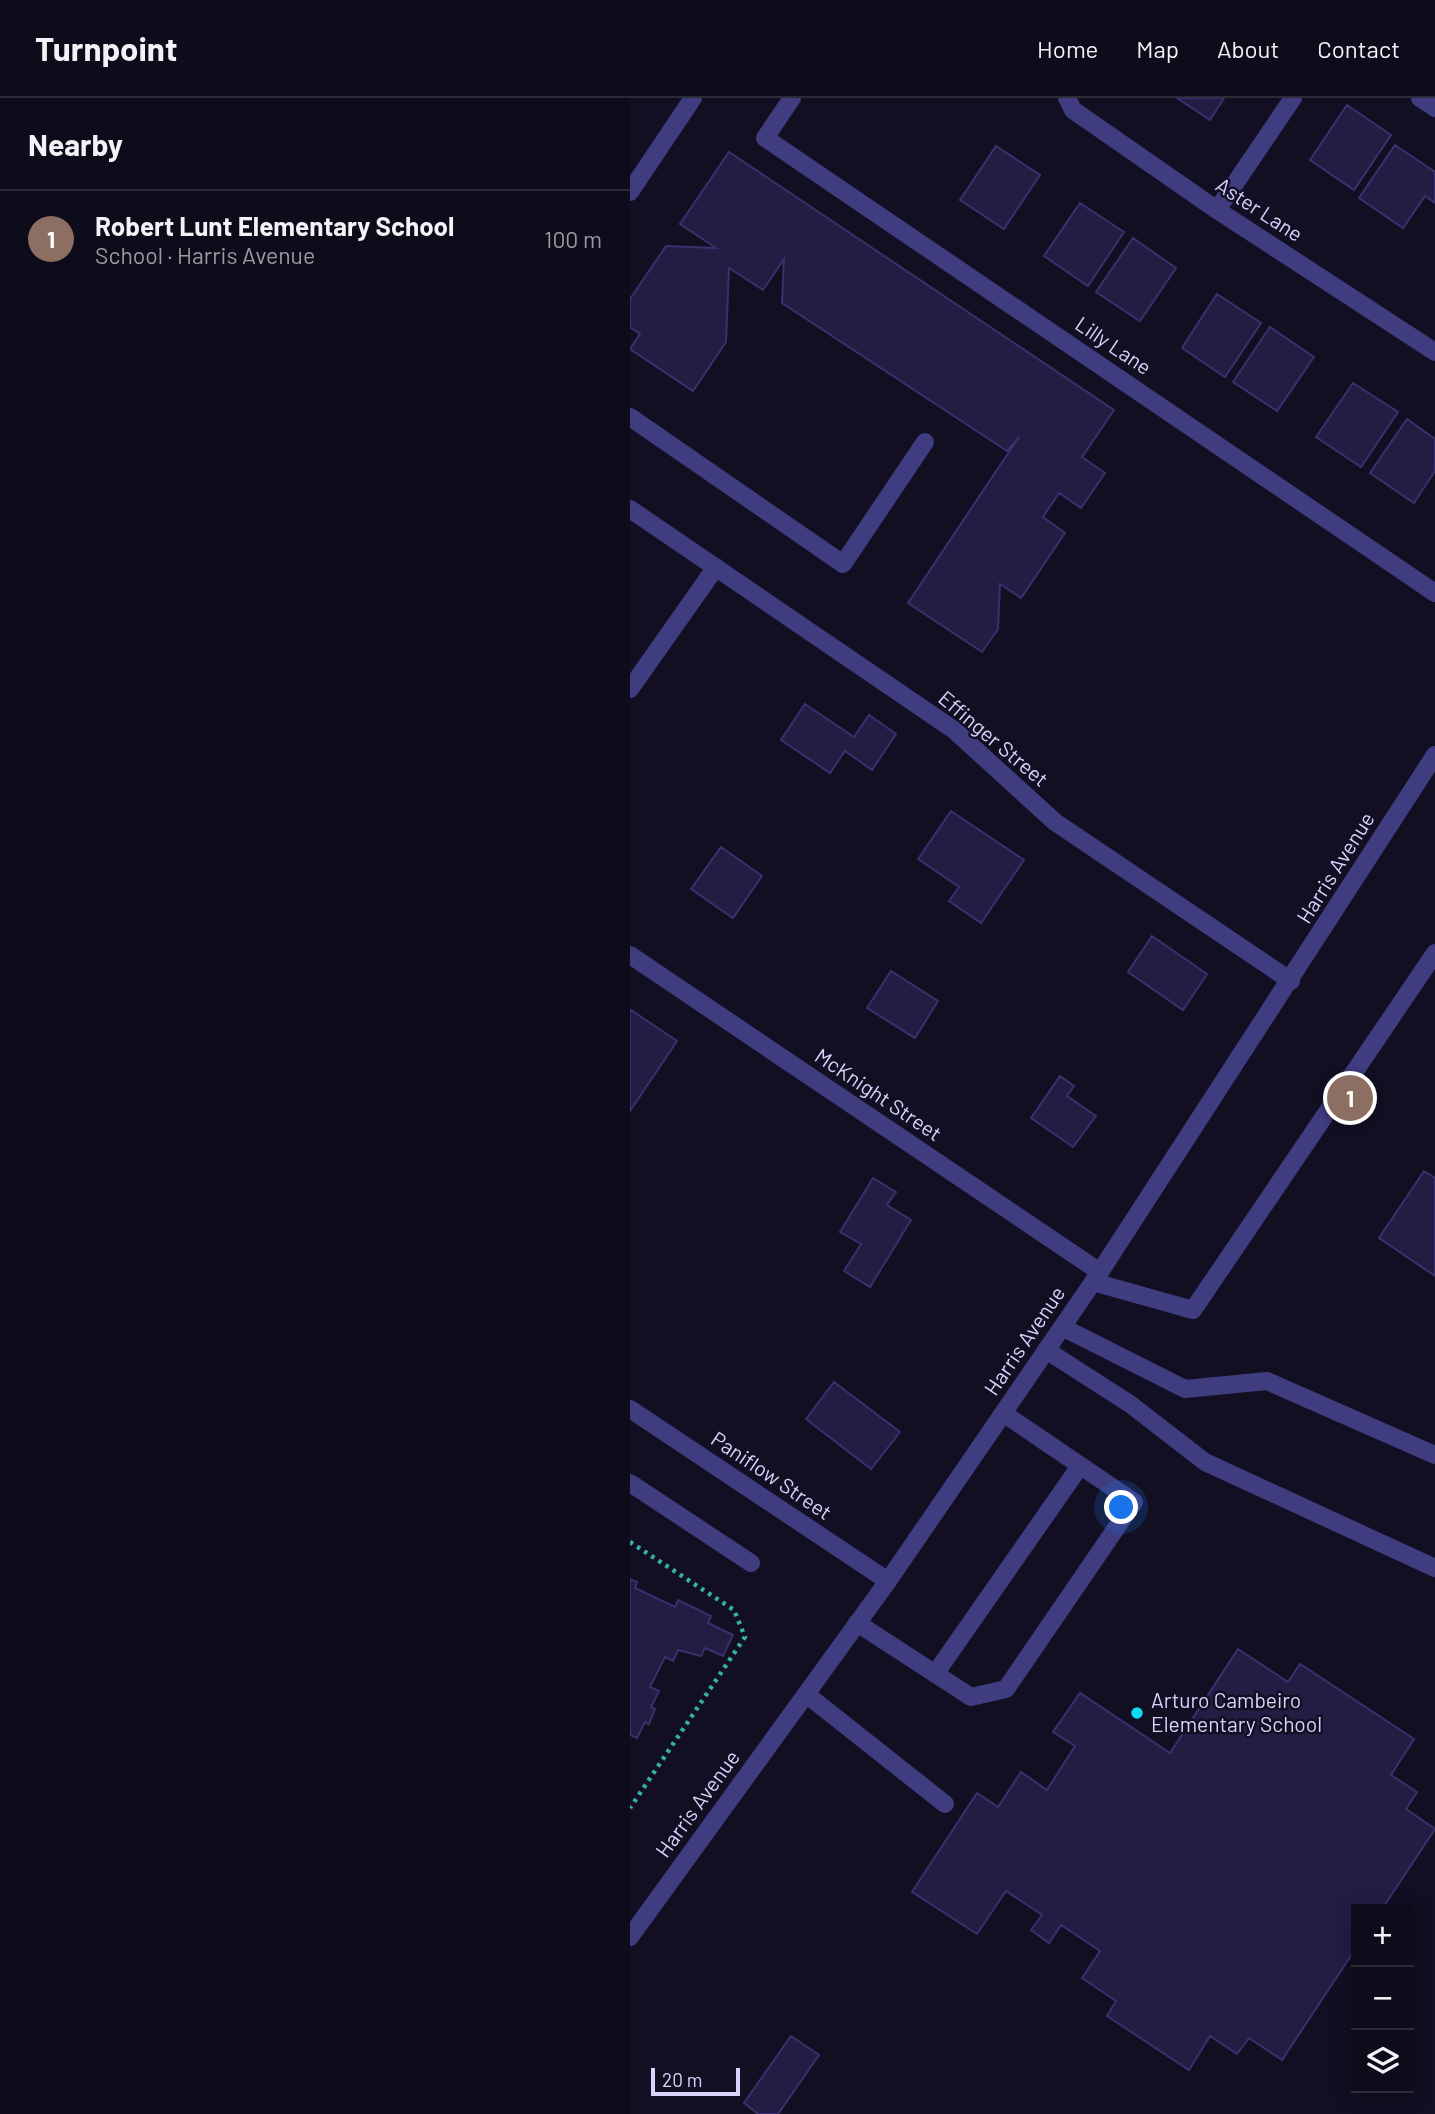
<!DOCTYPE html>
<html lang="en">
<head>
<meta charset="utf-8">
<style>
  :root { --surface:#0e0b1a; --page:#1c1927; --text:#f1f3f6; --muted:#9b9ba2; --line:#2e2b39; --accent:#0b8043 }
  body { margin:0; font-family:Barlow,sans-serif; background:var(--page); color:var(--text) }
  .controls { position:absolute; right:21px; bottom:21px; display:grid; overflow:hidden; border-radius:0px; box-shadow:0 4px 18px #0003 }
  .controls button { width:63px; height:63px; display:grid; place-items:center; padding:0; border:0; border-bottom:2px solid var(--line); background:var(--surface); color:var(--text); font:35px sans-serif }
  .scale { position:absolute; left:21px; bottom:18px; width:89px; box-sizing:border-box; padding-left:7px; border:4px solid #d8d3fd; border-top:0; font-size:19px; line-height:24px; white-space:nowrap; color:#d8d3fd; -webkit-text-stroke:5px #130f23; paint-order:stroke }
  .you { position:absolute; left:492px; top:1410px; width:24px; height:24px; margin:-18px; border:5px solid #fff; border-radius:50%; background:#1a73e8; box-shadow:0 0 0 10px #1a73e833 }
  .badge { display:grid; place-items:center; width:46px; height:46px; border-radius:50%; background:var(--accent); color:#fff; font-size:23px; font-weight:700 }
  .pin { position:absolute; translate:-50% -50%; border:4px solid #fff; box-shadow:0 2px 7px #0006 }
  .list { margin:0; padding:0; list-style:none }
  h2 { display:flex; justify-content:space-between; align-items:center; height:91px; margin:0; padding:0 28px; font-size:30px }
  h2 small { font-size:23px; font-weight:400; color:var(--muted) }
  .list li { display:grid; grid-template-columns:46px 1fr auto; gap:21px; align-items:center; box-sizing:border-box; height:98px; padding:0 28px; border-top:2px solid var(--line) }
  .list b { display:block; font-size:26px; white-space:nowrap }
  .list p { margin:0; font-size:23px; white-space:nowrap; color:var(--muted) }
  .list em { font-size:23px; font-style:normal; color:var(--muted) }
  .icon { flex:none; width:38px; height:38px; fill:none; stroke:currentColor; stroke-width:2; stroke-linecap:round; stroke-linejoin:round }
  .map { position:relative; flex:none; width:805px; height:2016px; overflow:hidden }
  header { display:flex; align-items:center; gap:42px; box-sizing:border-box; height:98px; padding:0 35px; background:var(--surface); border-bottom:2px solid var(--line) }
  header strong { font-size:33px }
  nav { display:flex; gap:38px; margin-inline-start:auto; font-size:24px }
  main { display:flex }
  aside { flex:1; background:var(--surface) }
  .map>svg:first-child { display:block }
  .building { fill:#241c43; stroke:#3c2f6e; stroke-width:2 }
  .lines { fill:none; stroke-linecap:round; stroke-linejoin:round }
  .path { stroke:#35b0a8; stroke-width:4.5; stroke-dasharray:3.5 5; stroke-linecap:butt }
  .minor { stroke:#3f3c80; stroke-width:18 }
  .poi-dot { fill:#0bdaf1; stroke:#130f23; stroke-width:2.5 }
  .labels { text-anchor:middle; stroke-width:5; stroke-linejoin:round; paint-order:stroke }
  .street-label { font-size:21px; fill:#d8d3fd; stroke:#130f23 }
  .poi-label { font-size:21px; fill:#d8d3fd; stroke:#130f23; text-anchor:start }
</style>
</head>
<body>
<header>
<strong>Turnpoint</strong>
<nav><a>Home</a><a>Map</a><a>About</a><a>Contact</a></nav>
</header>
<main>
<aside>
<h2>Nearby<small></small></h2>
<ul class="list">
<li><span class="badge" style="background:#8d6e63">1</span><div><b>Robert Lunt Elementary School</b><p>School · Harris Avenue</p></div><em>100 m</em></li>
</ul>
</aside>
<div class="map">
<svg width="805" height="2016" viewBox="0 0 805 2016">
  <rect width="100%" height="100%" fill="#130f23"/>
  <!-- building -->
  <path class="building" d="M547 0H594L580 22Z
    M717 7 761 37 724 92 680 62Z
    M765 47 805 74V105L795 98 773 130 729 100Z
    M366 48 410 77 374 131 330 102Z
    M99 54 484 312 452 359 475 375 451 410 429 395 413 419 435 435 391 500 370 486 368 531 352 554 278 505 389 339 377 353 152 205 154 161 133 192 99 170 96 244 63 293 0 251 10 236 0 229V201L36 148 86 150 50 126Z
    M450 105 494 134 458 188 414 158Z
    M503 140 546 170 510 223 466 194Z
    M587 196 631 225 595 279 552 250Z
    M640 229 684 259 647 313 603 284Z
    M723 285 768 314 731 369 686 339Z
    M777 321 805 341V373L784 405 740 375Z
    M175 606 224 639 239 617 266 636 242 672 215 653 200 675 151 642Z
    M321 713 394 762 351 825 319 803 329 789 288 761Z
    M91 749 132 778 103 820 61 791Z
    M522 838 577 876 553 912 498 874Z
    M261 873 308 903 285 940 237 910Z
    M1 912 47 943 0 1013V914Z
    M430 978 444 988 437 998 466 1018 443 1049 401 1020Z
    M794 1073 805 1080V1178L749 1140Z
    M243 1080 266 1094 257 1107 281 1122 240 1189 214 1173 231 1146 210 1134Z
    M204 1284 270 1334 241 1371 176 1321Z
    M0 1481 7 1484 5 1490 45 1509 48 1502 81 1518 78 1525 103 1537 93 1558 75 1550 71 1558 48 1552 43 1563 35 1559 20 1589 29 1593 21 1609 25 1611 19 1626 15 1624 7 1640 0 1637Z
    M608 1551 658 1584 670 1566 784 1641 761 1677 787 1694 776 1711 805 1731 752 1811H726V1850L652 1962 619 1940 607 1956 580 1938 559 1972 477 1918 486 1903 452 1880 470 1853 431 1827 419 1845 401 1832 412 1817 376 1793 347 1836 282 1794 347 1695 368 1709 391 1674 417 1692 445 1648 423 1634 450 1595 540 1655Z
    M161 1938 189 1957 148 2016H128L114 2005Z"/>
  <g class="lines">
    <!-- path -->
    <path class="path" d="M0 1444 104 1512 115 1539 0 1710"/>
    <!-- minor -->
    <path class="minor" d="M162 0 135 40 805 495
      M437 0 443 12 587 112 805 254
      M790 0 805 10
      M0 94 63 0
      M587 112 663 0
      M0 319 213 466 295 344
      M0 411 324 632 425 724 661 883
      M0 591 86 469
      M0 857 470 1174
      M463 1184 563 1212 805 855
      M432 1229 555 1291 637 1283 805 1357
      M416 1252 500 1306 575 1364 805 1470
      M0 1311 258 1483
      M0 1385 121 1465
      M227 1525 341 1599 376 1591 504 1404 373 1315
      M305 1576 450 1368
      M176 1596 315 1706
      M0 1839 258 1483 470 1174 805 657"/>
  </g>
  <!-- markers -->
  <circle class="poi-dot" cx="507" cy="1615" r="7"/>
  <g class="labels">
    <!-- street labels -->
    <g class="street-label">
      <text transform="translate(629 112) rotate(33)" y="7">Aster Lane</text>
      <text transform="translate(483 248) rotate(34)" y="7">Lilly Lane</text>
      <text transform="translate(363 641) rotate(40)" y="7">Effinger Street</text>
      <text transform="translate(706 770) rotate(-58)" y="7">Harris Avenue</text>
      <text transform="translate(248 997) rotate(34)" y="7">McKnight Street</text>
      <text transform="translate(395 1243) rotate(-56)" y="7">Harris Avenue</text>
      <text transform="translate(141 1378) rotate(34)" y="7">Paniflow Street</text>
      <text transform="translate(68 1706) rotate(-54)" y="7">Harris Avenue</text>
    </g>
    <!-- poi labels -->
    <g class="poi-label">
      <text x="521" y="1610">Arturo Cambeiro<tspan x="521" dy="24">Elementary School</tspan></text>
    </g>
  </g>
</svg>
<div class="controls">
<button>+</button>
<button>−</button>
<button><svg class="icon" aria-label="layers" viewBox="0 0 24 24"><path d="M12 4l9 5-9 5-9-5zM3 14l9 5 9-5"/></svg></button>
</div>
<div class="scale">20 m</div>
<div class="you"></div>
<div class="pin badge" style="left:720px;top:1000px;background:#8d6e63">1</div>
</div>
</main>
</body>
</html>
